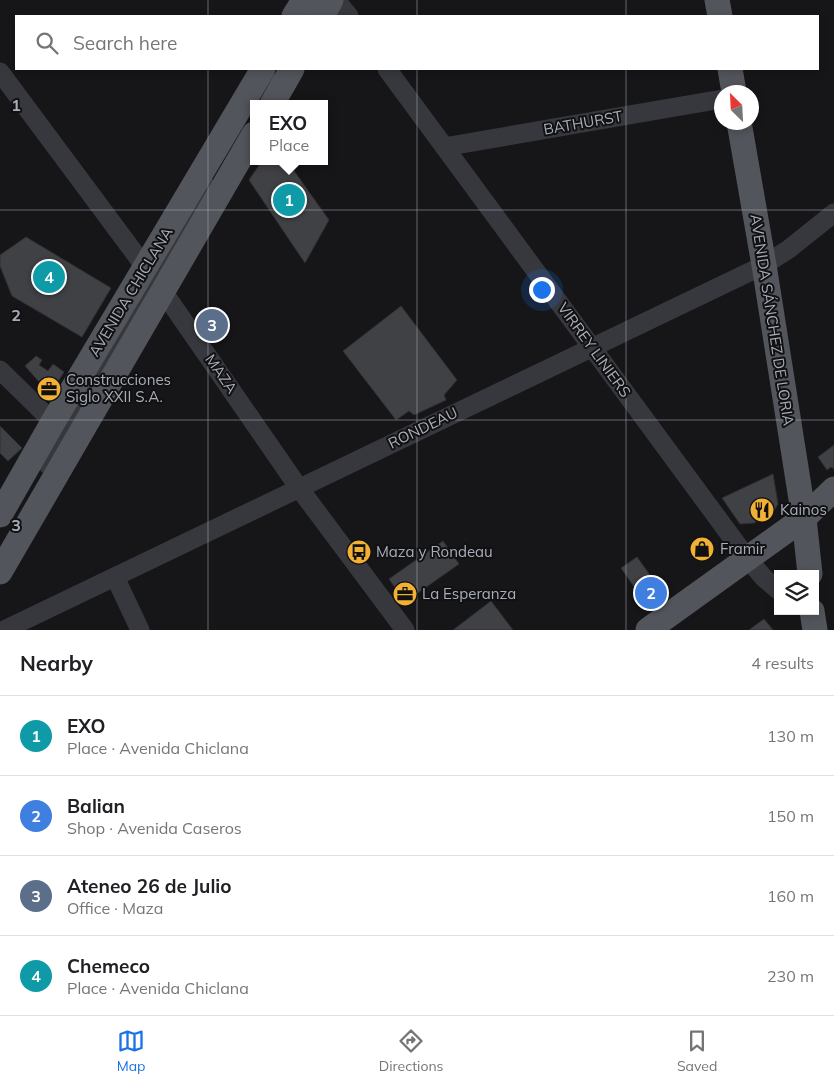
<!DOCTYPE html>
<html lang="en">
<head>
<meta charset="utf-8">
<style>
  :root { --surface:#fff; --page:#f2f2f2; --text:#202124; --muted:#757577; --line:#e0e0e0; --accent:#1a73e8 }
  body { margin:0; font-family:Mulish,sans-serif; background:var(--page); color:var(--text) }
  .controls { position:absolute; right:15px; bottom:15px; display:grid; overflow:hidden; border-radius:0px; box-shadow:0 2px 8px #0003 }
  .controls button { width:45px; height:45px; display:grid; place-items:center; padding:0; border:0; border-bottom:1px solid var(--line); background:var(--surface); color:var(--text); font:25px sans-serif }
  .compass { position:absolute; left:714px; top:85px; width:45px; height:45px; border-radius:50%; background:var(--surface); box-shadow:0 2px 8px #0003; rotate:336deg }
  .you { position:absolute; left:541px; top:289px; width:18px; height:18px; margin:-12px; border:4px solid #fff; border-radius:50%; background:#1a73e8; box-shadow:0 0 0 8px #1a73e833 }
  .badge { display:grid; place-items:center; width:32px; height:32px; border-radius:50%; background:var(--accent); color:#fff; font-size:16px; font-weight:700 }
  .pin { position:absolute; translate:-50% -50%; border:2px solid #fff; box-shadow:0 1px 5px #0006 }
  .popup { position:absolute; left:250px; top:100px; width:78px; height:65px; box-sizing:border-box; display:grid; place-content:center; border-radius:0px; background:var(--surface); filter:drop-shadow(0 1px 4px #0005); font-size:16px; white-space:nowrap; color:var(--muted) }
  .popup b { font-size:19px; color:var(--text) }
  .popup::after { content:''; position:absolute; left:50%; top:100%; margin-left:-10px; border:10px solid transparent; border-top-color:var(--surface) }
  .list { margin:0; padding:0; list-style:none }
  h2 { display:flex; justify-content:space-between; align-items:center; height:65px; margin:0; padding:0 20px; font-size:21px }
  h2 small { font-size:16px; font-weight:400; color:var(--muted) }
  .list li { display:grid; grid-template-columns:32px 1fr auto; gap:15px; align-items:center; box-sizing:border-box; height:80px; padding:0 20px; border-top:1px solid var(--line) }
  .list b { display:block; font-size:19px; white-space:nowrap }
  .list p { margin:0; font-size:16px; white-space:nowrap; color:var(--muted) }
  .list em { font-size:16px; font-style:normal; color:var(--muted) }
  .icon { flex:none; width:28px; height:28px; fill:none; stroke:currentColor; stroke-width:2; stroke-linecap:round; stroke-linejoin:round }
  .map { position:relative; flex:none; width:834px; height:630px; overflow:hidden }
  .search { position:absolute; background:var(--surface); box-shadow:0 2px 8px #0003; left:15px; right:15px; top:15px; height:55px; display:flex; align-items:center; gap:12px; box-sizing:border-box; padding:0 18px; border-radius:0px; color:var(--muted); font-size:19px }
  .sheet { height:385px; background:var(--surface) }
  nav { display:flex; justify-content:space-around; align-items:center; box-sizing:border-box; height:70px; border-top:1px solid var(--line); background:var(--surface); font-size:14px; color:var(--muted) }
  nav a { display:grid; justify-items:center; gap:2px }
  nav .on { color:var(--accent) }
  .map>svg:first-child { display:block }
  .building { fill:#404145; stroke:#303034 }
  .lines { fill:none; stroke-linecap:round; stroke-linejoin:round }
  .minor { stroke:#37383d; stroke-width:19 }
  .major { stroke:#53555c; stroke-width:25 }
  .grid { fill:none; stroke:#a8adb8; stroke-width:1; stroke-opacity:0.55 }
  .labels { text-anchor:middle; stroke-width:4; stroke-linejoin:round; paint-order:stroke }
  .street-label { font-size:15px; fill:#a8adb8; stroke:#111113 }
  .poi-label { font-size:15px; fill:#a8adb8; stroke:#111113; text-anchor:start }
  .grid-label { font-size:16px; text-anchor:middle; font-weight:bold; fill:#a8adb8; stroke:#111113; stroke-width:4; stroke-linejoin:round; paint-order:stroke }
</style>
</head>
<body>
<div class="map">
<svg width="834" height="630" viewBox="0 0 834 630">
  <rect width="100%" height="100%" fill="#161618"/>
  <!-- building -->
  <path class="building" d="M262 161H287L329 220 305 263 249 180Z
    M26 237 111 288 82 337 12 296 0 266V255Z
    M401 306 457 380 444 395 446 400 414 415 409 411 396 420 343 351Z
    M36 356 42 360 39 365 48 371 53 364 64 372 50 394 25 366Z
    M0 426 22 448 8 461 0 453Z
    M834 445V469L831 467 827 470 818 457Z
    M773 474 778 504 774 511 754 523 740 524 722 498Z
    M443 541 459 564 405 602 389 579Z
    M637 557 660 589 644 601 621 568Z
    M491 601 513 630H453Z
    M764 619 773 630H749Z"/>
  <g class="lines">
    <!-- minor -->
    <path class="minor" d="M336 0 349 16
      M387 69 747 558 764 578 778 590
      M0 72 162 290 299 488 405 630
      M444 147 722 99
      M0 370 53 422
      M48 465 76 410 207 187
      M115 577 140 630
      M4 630 764 265 789 249 834 213"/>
    <!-- major -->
    <path class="major" d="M717 0 720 16
      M294 16 304 0
      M322 16 331 0
      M730 69 734 92
      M272 104 292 69
      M739 122 764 265 804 518 810 574
      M0 515 53 422 263 69
      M0 572 254 134
      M812 611 815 630
      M648 630 804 518 834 489"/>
  </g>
  <!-- grid -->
  <path class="grid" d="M208 0V16M417 0V16M626 0V16M208 69V630M417 69V630M626 69V630M0 210H834M0 420H834"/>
  <!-- icons -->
  <defs>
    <symbol id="office-disc" viewBox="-11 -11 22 22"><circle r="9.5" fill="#f2b134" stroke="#111113"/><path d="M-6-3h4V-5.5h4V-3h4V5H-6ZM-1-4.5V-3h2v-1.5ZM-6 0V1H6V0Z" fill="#111"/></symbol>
    <symbol id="restaurant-disc" viewBox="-11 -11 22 22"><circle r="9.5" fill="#f2b134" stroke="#111113"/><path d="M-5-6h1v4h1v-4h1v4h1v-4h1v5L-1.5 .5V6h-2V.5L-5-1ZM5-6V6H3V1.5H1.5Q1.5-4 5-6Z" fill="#111"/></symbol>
    <symbol id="shop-disc" viewBox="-11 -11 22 22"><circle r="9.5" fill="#f2b134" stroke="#111113"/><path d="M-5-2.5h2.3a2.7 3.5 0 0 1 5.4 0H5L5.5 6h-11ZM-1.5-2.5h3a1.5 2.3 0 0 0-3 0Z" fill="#111"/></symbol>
    <symbol id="bus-disc" viewBox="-11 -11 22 22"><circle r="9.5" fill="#f2b134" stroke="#111113"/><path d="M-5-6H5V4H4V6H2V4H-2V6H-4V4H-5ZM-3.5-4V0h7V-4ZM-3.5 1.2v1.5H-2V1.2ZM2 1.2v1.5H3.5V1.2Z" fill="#111"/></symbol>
  </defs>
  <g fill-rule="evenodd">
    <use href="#office-disc" x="35" y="375" width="28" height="28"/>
    <use href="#restaurant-disc" x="748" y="496" width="28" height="28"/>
    <use href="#shop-disc" x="688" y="535" width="28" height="28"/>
    <use href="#bus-disc" x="345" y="538" width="28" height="28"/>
    <use href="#office-disc" x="391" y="580" width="28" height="28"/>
  </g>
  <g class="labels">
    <!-- street labels -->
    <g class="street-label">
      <text transform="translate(583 123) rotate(-10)" y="5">BATHURST</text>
      <text transform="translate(131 292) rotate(-59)" y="5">AVENIDA CHICLANA</text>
      <text transform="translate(772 320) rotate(81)" y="5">AVENIDA SÁNCHEZ DE LORIA</text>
      <text transform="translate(594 350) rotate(54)" y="5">VIRREY LINIERS</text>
      <text transform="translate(221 374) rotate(55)" y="5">MAZA</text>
      <text transform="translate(423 428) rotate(-26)" y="5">RONDEAU</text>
    </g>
    <!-- poi labels -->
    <g class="poi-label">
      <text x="66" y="385">Construcciones<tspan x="66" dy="17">Siglo XXII S.A.</tspan></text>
      <text x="780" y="515">Kainos</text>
      <text x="720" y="554">Framir</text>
      <text x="376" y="557">Maza y Rondeau</text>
      <text x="422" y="599">La Esperanza</text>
    </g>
  </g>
  <g class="grid-label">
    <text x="16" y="111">1</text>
    <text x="16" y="321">2</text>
    <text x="16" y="531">3</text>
  </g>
</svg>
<div class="controls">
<button><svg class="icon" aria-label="layers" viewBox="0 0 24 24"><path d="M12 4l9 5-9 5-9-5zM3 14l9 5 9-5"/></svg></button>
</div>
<svg class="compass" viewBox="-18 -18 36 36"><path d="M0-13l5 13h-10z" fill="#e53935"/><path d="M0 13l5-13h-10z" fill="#757577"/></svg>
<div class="you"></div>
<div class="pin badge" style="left:289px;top:200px;background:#0f9aa8">1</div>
<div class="popup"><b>EXO</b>Place</div>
<div class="pin badge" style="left:651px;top:593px;background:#3f7fe0">2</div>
<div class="pin badge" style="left:212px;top:325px;background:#5c6f8a">3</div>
<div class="pin badge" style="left:49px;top:277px;background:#0f9aa8">4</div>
<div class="search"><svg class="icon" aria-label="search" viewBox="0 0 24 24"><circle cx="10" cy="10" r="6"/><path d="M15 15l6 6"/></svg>Search here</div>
</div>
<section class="sheet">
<h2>Nearby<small>4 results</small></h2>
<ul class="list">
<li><span class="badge" style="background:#0f9aa8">1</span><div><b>EXO</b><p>Place · Avenida Chiclana</p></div><em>130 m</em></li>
<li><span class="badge" style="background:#3f7fe0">2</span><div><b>Balian</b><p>Shop · Avenida Caseros</p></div><em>150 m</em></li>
<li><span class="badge" style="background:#5c6f8a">3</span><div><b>Ateneo 26 de Julio</b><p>Office · Maza</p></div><em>160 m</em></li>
<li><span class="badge" style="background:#0f9aa8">4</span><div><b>Chemeco</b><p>Place · Avenida Chiclana</p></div><em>230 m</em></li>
</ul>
</section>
<nav>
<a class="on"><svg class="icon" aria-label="map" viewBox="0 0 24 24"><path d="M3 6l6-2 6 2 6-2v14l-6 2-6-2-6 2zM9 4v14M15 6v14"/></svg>Map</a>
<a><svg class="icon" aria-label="directions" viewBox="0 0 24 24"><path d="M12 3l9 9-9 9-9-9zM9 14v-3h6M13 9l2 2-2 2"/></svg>Directions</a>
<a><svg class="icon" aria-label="saved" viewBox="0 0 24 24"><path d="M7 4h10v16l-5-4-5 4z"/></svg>Saved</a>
</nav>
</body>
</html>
